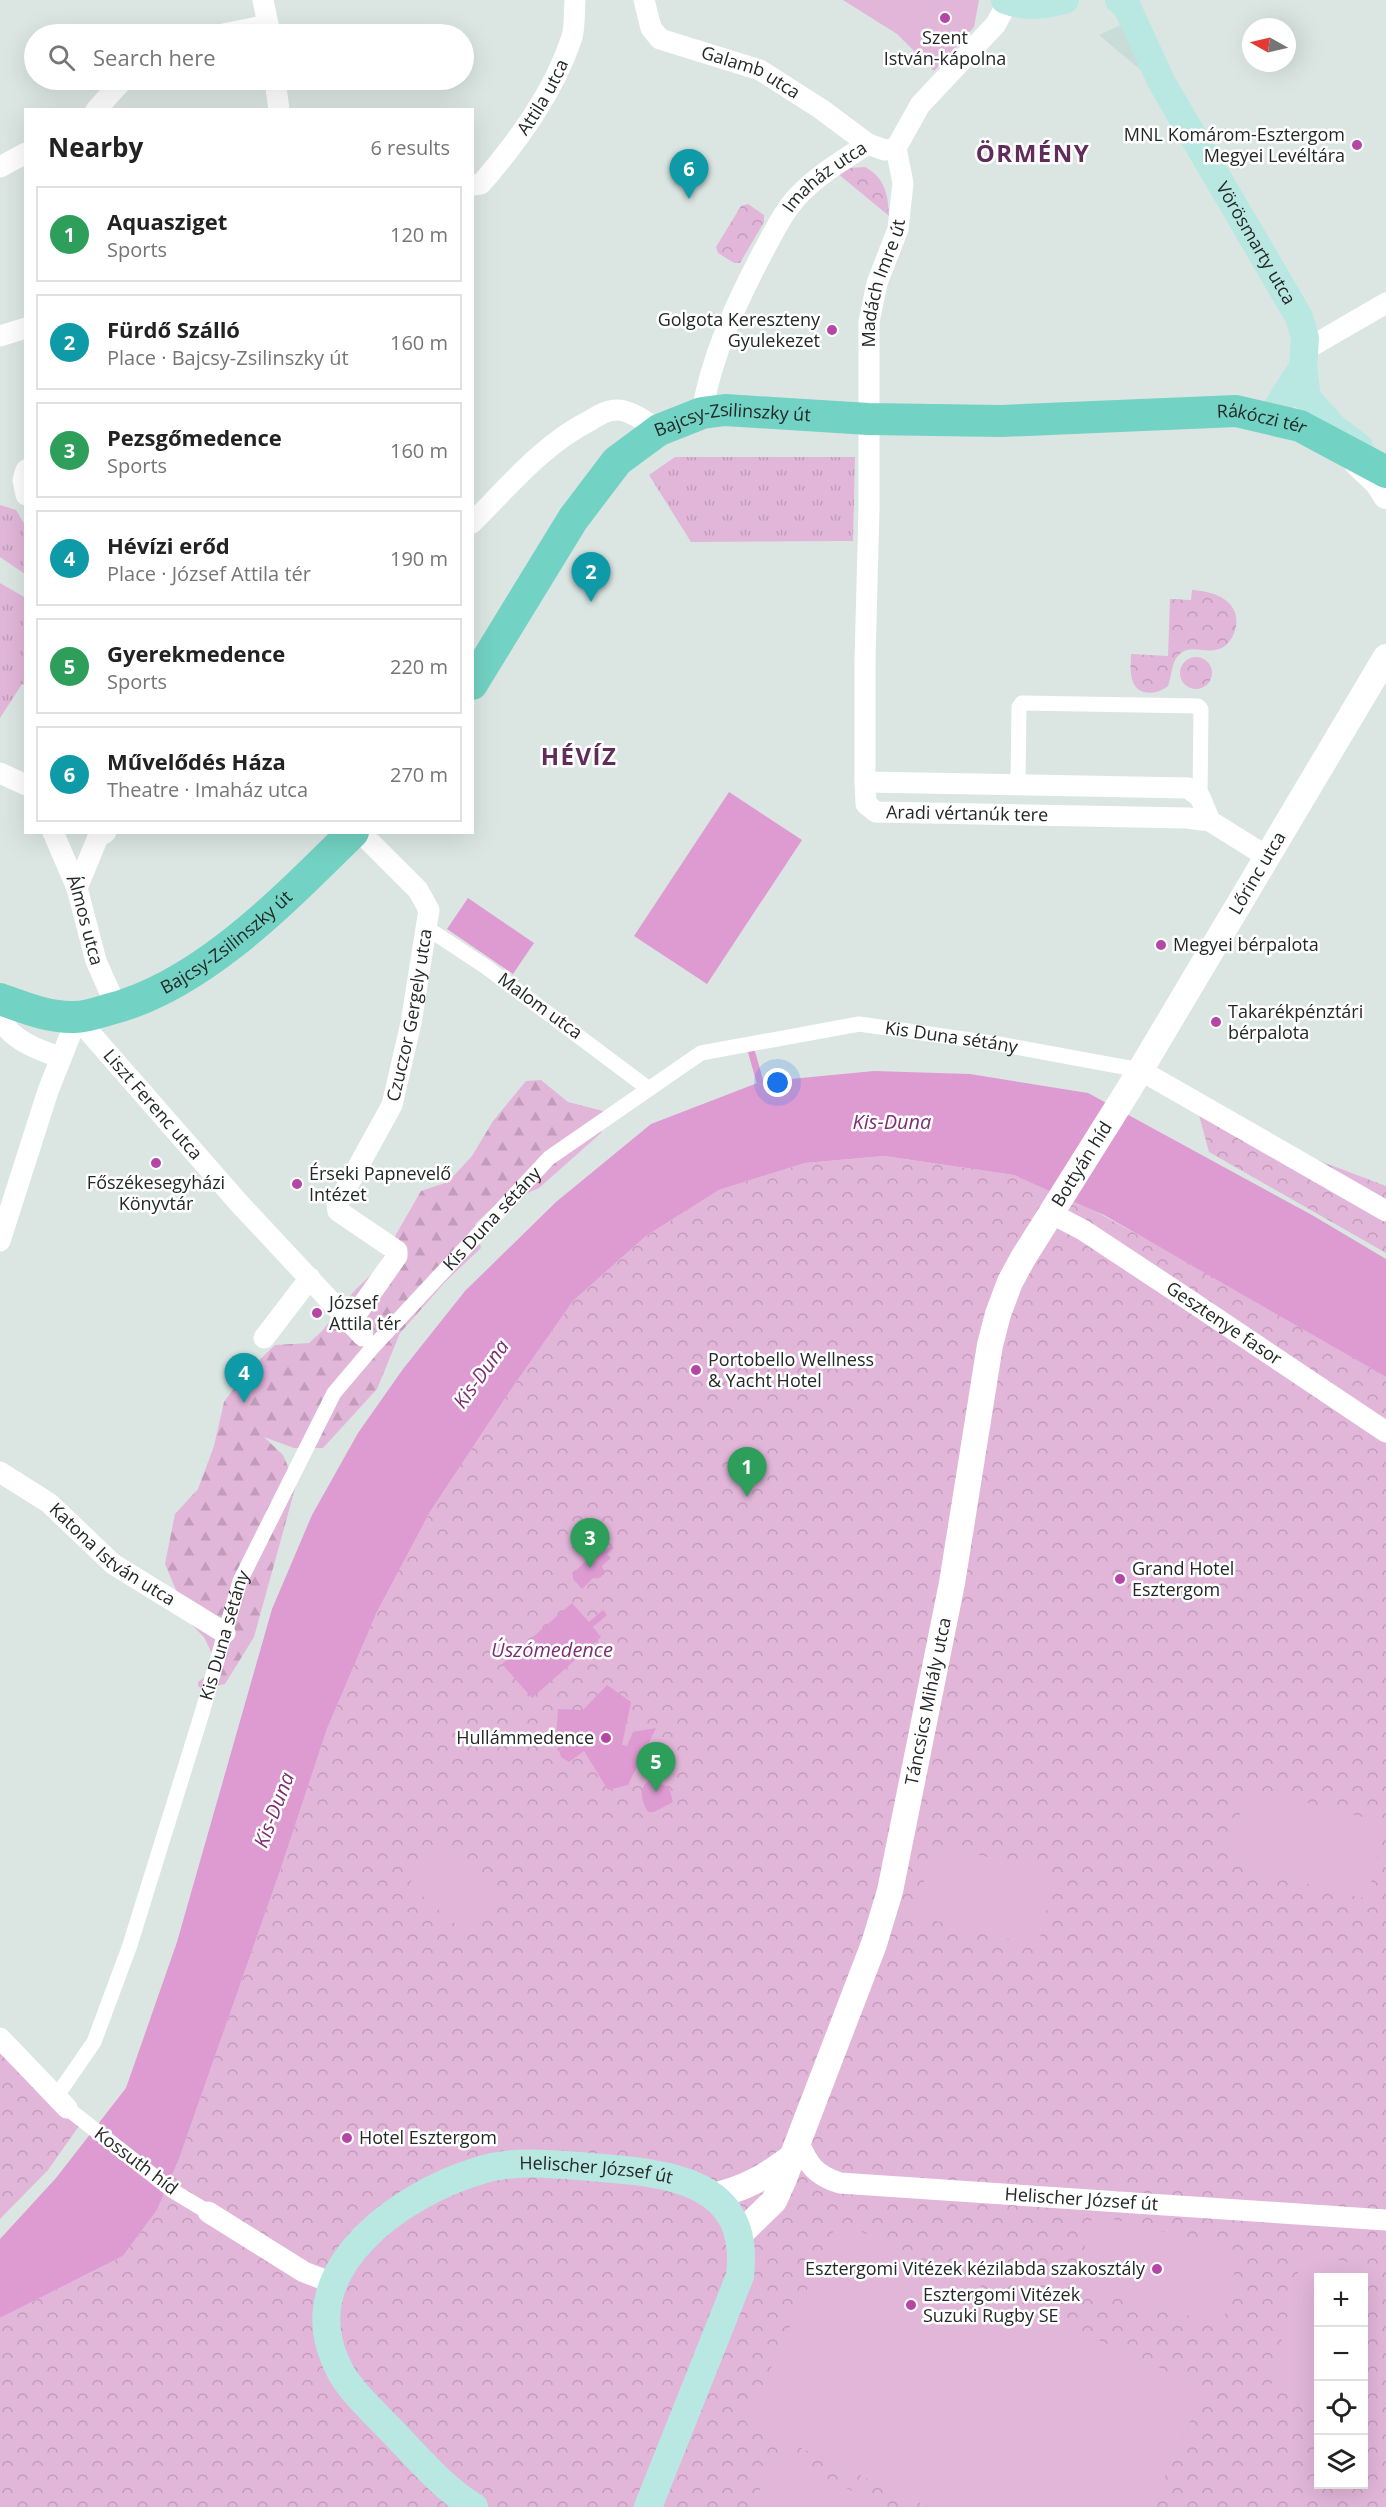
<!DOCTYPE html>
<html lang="en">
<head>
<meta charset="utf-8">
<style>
  :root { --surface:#fff; --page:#f2f2f2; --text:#222; --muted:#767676; --line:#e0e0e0; --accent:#b447a6 }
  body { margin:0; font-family:"Open Sans",sans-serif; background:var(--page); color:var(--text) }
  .controls { position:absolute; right:18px; bottom:18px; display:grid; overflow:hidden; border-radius:0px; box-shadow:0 6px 24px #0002 }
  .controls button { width:54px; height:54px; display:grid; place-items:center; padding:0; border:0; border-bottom:2px solid var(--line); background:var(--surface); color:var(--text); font:30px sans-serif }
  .compass { position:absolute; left:1242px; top:18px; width:54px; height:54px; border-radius:50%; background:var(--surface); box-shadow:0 6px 24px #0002; rotate:278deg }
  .you { position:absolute; left:778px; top:1083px; width:21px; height:21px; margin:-15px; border:4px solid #fff; border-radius:50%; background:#1a73e8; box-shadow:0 0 0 9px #1a73e833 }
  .badge { display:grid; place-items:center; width:39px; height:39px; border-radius:50%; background:var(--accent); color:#fff; font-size:20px; font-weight:700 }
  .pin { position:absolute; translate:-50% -50px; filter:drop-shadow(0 2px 3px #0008) }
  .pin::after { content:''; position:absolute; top:32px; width:21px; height:18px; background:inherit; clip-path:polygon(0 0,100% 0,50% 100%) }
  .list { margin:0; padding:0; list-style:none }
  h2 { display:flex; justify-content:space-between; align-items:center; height:78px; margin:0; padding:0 24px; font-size:26px }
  h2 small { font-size:20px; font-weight:400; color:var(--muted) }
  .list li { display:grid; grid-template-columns:39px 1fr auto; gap:18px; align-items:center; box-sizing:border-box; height:96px; margin:0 12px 12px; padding:0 12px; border:2px solid var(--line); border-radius:0px }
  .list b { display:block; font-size:22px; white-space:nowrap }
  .list p { margin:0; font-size:20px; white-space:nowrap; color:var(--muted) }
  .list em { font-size:20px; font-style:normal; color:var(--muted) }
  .icon { flex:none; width:33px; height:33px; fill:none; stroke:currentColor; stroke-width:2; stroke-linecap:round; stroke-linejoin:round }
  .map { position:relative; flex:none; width:1386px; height:2507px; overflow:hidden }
  .search { position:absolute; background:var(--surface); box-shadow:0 6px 24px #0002; left:24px; top:24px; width:450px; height:66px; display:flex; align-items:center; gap:15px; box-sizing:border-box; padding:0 21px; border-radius:33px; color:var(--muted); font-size:22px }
  .panel { position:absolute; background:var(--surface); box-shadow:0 6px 24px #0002; left:24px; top:108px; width:450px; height:726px; border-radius:0px }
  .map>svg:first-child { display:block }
  .built { fill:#c9dcd7 }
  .grass { fill:url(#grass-tufts) }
  .forest { fill:url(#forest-firs) }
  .park { fill:url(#park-crowns); fill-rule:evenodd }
  .garden { fill:#e2b6d9 }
  .water { fill:#de9bd2 }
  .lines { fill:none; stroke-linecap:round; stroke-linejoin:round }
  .stream { stroke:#de9bd2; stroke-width:7 }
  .pedestrian { stroke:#fff; stroke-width:15 }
  .minor { stroke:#fff; stroke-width:21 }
  .tertiary { stroke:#fff; stroke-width:26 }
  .secondary { stroke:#b8e8e1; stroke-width:28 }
  .primary { stroke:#72d2c3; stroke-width:32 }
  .poi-dot { fill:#b447a6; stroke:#fff; stroke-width:2 }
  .labels { text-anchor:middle; stroke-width:5; stroke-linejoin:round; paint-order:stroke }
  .poi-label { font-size:18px; fill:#242827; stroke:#fff; text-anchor:start }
  .street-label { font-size:18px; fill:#242827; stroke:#fff }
  .water-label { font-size:20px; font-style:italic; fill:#7c2e72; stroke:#fff }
  .district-label { font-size:24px; font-weight:bold; letter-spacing:1.5px; fill:#612c5a; stroke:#fff }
</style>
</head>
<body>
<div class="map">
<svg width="1386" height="2507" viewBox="0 0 1386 2507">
  <defs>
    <pattern id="grass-tufts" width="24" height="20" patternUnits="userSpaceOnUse" patternTransform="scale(1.5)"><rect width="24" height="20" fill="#e2b6d9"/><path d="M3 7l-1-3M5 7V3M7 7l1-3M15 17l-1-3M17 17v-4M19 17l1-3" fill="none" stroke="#c29cba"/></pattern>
    <pattern id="forest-firs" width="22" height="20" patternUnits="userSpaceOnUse" patternTransform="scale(1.5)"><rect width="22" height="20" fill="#e2b6d9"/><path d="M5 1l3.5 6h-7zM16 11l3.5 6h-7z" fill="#c29cba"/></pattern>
    <pattern id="park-crowns" width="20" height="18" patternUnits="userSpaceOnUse" patternTransform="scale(1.5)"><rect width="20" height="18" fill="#e2b6d9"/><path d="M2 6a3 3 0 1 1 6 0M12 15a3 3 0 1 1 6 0" fill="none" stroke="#c29cba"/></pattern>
  </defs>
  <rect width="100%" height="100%" fill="#dbe6e3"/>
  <!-- built -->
  <path class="built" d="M1121 25 1143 72 1099 35Z"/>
  <!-- grass -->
  <path class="grass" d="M675 457H855L853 541 691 542 649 475Z
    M0 505 16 510 25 525V574L0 557Z
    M0 583 26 598 25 685 22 684 0 718Z"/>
  <!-- forest -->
  <path class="forest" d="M541 1080 568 1102 607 1112 601 1133 539 1188 492 1208 475 1224 481 1248 447 1280 400 1333 377 1389 323 1448H294L264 1437 283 1455 296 1485 254 1637 225 1684 202 1689 198 1686V1682L205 1677 213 1656 204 1637 190 1623 165 1564 175 1514 198 1489 214 1446 224 1402 242 1377 275 1345 309 1343 322 1331 356 1289 375 1271 421 1191 448 1182 472 1156 493 1121 526 1081Z"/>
  <!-- park -->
  <path class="park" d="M865 167C885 178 888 194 889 216L837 173 849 168Z
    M748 204 764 215V222L740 263H734L718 253 716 247 741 206Z
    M1192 590C1213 591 1240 600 1236 626 1235 633 1231 641 1225 646 1209 657 1194 643 1181 653 1170 662 1173 674 1168 686 1154 697 1133 696 1131 674 1130 668 1131 661 1131 654L1168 656 1170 599 1191 600Z
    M1180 673a16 16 0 1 1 32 0a16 16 0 1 1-32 0Z
    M1199 1115 1386 1186V1253L1209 1152Z
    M884 1156 1014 1175 1075 1200 1211 1275 1386 1377V2507H0V2318L123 2256 157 2210 179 2159 280 1871 327 1729 377 1612 430 1512 510 1391 573 1301 646 1236 719 1190 805 1163ZM1318 2278H1364V2484H1318Z
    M0 2049 79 2126 48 2170 0 2219Z"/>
  <!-- garden -->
  <path class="garden" d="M843 0H979L974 27 934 71 897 34Z
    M1247 1787 1386 1823 1367 1899 1227 1863Z
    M933 1844 1055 1873 1038 1946 915 1916Z
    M443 1845 503 1897 469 1936 409 1884Z
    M1093 2214 1239 2251 1223 2324 1075 2288Z
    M838 2221 1205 2389 1151 2507H929L746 2423Z
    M1303 2252 1373 2268 1364 2308V2278H1318V2401L1270 2390Z
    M777 2454 879 2504 877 2507H752Z"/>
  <!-- water -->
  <path class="water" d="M729 792 802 840 707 984 634 936Z
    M468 898 534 943 513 974 447 929Z
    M874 1071 970 1074 1088 1093 1312 1215 1386 1259V1377L1104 1215 1014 1175 884 1156 805 1163 719 1190 646 1236 573 1301 510 1391 430 1512 377 1612 327 1729 280 1871 179 2159 157 2210 123 2256 0 2318V2239L56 2178 126 2088 177 1942 272 1609 312 1515 358 1433 403 1369 465 1291 556 1202 651 1124 760 1082Z
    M611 1545 614 1548 607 1554 611 1558 602 1566 604 1571C602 1578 599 1579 593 1578L582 1589 573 1579V1573L601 1547 605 1551Z
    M572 1603 589 1622 603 1610 607 1615 593 1627 601 1637 532 1698 502 1664Z
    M607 1685 631 1702 622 1745 627 1746 633 1732 656 1728 628 1785 608 1790 584 1751 569 1762 561 1757 556 1741 558 1709 583 1710Z
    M655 1778 660 1784 669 1787 673 1802 654 1812H648C640 1799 637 1784 655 1778Z"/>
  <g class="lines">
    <!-- stream -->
    <path class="stream" d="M751 1050 760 1082"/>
    <!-- pedestrian -->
    <g class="pedestrian">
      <path d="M1018 784 1019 707 1022 703 1198 706 1201 709 1200 797"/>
      <path d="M427 928 486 967 649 1089"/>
      <path id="s1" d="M56 2097 94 2042 130 1945 202 1713 240 1581 334 1393 373 1347 549 1158 701 1053 859 1024 999 1044 1140 1070"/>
      <path d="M67 2108 173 2191 208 2212"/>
    </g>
    <!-- minor -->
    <g class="minor">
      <path d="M263 0 270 34"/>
      <path id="s2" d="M644 0 651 28 660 39 760 70 821 109 868 144"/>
      <path d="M223 34 268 25"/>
      <path d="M275 80 279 110"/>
      <path d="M96 110 123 80"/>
      <path d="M896 148 920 105 996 24 1008 1"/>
      <path d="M0 167 26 153"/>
      <path id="s3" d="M472 185 481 184C518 141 554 92 572 37 575 26 574 12 575 0"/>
      <path d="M0 336 26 328"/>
      <path d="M1305 350 1386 303"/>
      <path id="s4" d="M702 413C711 356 737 301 764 250 774 232 783 212 798 196 818 175 843 160 868 144L885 150 896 148"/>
      <path d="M26 470 23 480 26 495"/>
      <path d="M472 523C509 486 543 444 591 420 599 415 607 410 617 410 631 410 647 423 659 430"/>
      <path d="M0 773 26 785"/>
      <path id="s5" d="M865 782V660L869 508V322L877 283 898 229 903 183 896 148"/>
      <path id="s6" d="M1210 821 1200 797 1188 788 865 782 866 804 876 812 1187 818 1210 821 1266 856"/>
      <path id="s7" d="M53 832 77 888 96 961 117 1008"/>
      <path d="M77 888 98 837 106 832"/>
      <path d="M0 1018C11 1040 38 1050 60 1057"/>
      <path d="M1140 1070 1386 1211"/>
      <path id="s8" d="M1060 1218 1083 1230 1183 1296 1386 1432"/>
      <path id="s9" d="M0 1241 48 1091 77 1018 238 1202 363 1336"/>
      <path id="s10" d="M350 1323 397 1256V1251L338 1211 337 1205 392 1105 411 1023 429 910 418 890 360 832"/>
      <path d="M264 1338 310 1278"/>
      <path id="s11" d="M0 1472 49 1503 113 1564 225 1633"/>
      <path d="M0 2038 67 2108"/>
      <path id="s12" d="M798 2141C808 2164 814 2175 840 2183L1386 2220"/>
      <path d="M208 2212 304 2272 333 2283"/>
    </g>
    <!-- tertiary -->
    <g class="tertiary">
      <path d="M1357 463 1378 483 1386 496"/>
      <path d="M712 2196C745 2189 765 2177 792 2157"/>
      <path id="s13" d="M740 2234 774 2201 783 2181 874 1944 890 1891 952 1583 990 1345 998 1314 1010 1282 1023 1258 1129 1089 1386 657"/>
    </g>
    <!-- secondary -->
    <g class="secondary">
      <path d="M1005 0C1026 8 1044 5 1065 0"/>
      <path id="s14" d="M1119 0 1127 7 1162 83 1299 317 1305 338 1303 367 1307 398 1334 428 1359 447"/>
      <path d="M1271 417 1303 367"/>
      <path id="s15" d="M474 2507C440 2486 413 2452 385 2424 366 2404 345 2386 335 2360 295 2267 402 2194 478 2171 515 2159 553 2164 590 2167 663 2173 752 2177 740 2276L648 2507"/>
    </g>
    <!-- primary -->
    <g class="primary">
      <path id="s16" d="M472 684 573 519 617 461 659 430 702 413 725 410 868 419 1001 421 1236 411 1300 426 1386 472"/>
      <path id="s17" d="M0 999C25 1008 49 1018 75 1017 85 1017 97 1013 107 1010 201 987 285 899 353 832"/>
    </g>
  </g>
  <!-- markers -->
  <g class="poi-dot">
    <circle cx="945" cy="18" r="6"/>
    <circle cx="1357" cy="145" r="6"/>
    <circle cx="832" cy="330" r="6"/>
    <circle cx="1161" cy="945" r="6"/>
    <circle cx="1216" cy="1022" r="6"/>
    <circle cx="156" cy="1163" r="6"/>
    <circle cx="297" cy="1184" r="6"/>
    <circle cx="317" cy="1313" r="6"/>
    <circle cx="696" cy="1370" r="6"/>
    <circle cx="1120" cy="1579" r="6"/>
    <circle cx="606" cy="1738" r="6"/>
    <circle cx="347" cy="2138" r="6"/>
    <circle cx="1157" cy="2269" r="6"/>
    <circle cx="911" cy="2305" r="6"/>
  </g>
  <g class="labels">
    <!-- poi labels -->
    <g class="poi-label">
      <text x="945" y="44" text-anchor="middle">Szent<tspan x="945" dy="21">István-kápolna</tspan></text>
      <text x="1345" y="141" text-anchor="end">MNL Komárom-Esztergom<tspan x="1345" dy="21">Megyei Levéltára</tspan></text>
      <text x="820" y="326" text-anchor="end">Golgota Kereszteny<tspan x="820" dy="21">Gyulekezet</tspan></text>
      <text x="1173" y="951">Megyei bérpalota</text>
      <text x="1228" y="1018">Takarékpénztári<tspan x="1228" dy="21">bérpalota</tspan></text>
      <text x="309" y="1180">Érseki Papnevelő<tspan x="309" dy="21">Intézet</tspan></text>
      <text x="156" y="1189" text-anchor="middle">Főszékesegyházi<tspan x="156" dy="21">Könyvtár</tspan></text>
      <text x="329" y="1309">József<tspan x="329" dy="21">Attila tér</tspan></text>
      <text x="708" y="1366">Portobello Wellness<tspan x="708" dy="21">&amp; Yacht Hotel</tspan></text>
      <text x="1132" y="1575">Grand Hotel<tspan x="1132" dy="21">Esztergom</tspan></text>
      <text x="594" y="1744" text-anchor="end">Hullámmedence</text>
      <text x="359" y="2144">Hotel Esztergom</text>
      <text x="1145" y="2275" text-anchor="end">Esztergomi Vitézek kézilabda szakosztály</text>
      <text x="923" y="2301">Esztergomi Vitézek<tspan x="923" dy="21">Suzuki Rugby SE</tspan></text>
    </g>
    <!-- street labels -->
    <g class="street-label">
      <text dy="6" stroke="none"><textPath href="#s2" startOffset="140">Galamb utca</textPath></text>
      <text dy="6" stroke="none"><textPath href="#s3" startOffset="116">Attila utca</textPath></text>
      <text dy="6" stroke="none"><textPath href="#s4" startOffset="272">Imaház utca</textPath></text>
      <text dy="6" stroke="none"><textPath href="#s14" startOffset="280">Vörösmarty utca</textPath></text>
      <text dy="6" stroke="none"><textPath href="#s5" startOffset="501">Madách Imre út</textPath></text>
      <text dy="6" stroke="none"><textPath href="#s16" startOffset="926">Rákóczi tér</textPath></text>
      <text dy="6" stroke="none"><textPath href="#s16" startOffset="394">Bajcsy-Zsilinszky út</textPath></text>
      <text dy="6" stroke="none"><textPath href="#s6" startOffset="490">Aradi vértanúk tere</textPath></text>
      <text dy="6" stroke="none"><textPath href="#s13" startOffset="1478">Lőrinc utca</textPath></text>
      <text dy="6" stroke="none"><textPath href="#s7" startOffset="94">Álmos utca</textPath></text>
      <text dy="6" stroke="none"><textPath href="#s17" startOffset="249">Bajcsy-Zsilinszky út</textPath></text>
      <text transform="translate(540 1006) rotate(36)" y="6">Malom utca</text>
      <text dy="6" stroke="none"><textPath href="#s10" startOffset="370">Czuczor Gergely utca</textPath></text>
      <text dy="6" stroke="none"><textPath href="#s1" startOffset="1518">Kis Duna sétány</textPath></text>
      <text dy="6" stroke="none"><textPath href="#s9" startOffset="351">Liszt Ferenc utca</textPath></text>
      <text dy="6" stroke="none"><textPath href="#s13" startOffset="1138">Bottyán híd</textPath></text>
      <text dy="6" stroke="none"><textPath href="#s1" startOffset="996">Kis Duna sétány</textPath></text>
      <text dy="6" stroke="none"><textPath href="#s8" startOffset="195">Gesztenye fasor</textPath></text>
      <text dy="6" stroke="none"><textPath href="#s11" startOffset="140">Katona István utca</textPath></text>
      <text dy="6" stroke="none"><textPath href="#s1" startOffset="494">Kis Duna sétány</textPath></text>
      <text dy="6" stroke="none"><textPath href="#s13" startOffset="572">Táncsics Mihály utca</textPath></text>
      <text transform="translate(136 2161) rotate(37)" y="6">Kossuth híd</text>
      <text dy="6" stroke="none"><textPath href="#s15" startOffset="590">Helischer József út</textPath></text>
      <text dy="6" stroke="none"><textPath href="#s12" startOffset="304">Helischer József út</textPath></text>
    </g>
    <!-- water labels -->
    <g class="water-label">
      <text x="892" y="1129">Kis-Duna</text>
      <text transform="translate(481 1374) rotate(-54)" y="7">Kis-Duna</text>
      <text x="552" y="1657">Úszómedence</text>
      <text transform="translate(274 1810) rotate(-69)" y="7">Kis-Duna</text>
    </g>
    <!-- district labels -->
    <g class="district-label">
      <text x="1033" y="162">ÖRMÉNY</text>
      <text x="579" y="765">HÉVÍZ</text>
    </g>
  </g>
</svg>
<div class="controls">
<button>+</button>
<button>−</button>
<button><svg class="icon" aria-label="locate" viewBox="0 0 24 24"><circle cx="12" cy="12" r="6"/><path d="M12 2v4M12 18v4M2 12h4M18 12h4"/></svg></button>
<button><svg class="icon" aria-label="layers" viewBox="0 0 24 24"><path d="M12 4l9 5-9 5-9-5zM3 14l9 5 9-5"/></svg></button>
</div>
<svg class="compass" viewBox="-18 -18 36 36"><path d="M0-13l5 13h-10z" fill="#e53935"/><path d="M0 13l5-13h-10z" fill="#767676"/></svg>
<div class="you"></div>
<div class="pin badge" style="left:747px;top:1497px;background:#2e9e5b">1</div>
<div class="pin badge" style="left:591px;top:602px;background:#0f9aa8">2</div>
<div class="pin badge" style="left:590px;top:1568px;background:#2e9e5b">3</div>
<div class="pin badge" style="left:244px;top:1403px;background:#0f9aa8">4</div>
<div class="pin badge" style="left:656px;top:1792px;background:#2e9e5b">5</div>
<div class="pin badge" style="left:689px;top:199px;background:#0f9aa8">6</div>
<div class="search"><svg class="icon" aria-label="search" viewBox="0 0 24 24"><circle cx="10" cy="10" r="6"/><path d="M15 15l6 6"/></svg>Search here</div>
<section class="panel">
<h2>Nearby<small>6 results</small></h2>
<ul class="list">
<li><span class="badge" style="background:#2e9e5b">1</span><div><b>Aquasziget</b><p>Sports</p></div><em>120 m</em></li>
<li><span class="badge" style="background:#0f9aa8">2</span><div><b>Fürdő Szálló</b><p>Place · Bajcsy-Zsilinszky út</p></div><em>160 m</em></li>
<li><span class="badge" style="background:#2e9e5b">3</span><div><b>Pezsgőmedence</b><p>Sports</p></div><em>160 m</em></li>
<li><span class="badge" style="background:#0f9aa8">4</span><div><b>Hévízi erőd</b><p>Place · József Attila tér</p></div><em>190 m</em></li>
<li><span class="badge" style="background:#2e9e5b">5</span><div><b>Gyerekmedence</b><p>Sports</p></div><em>220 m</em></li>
<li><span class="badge" style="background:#0f9aa8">6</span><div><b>Művelődés Háza</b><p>Theatre · Imaház utca</p></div><em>270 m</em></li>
</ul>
</section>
</div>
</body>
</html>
